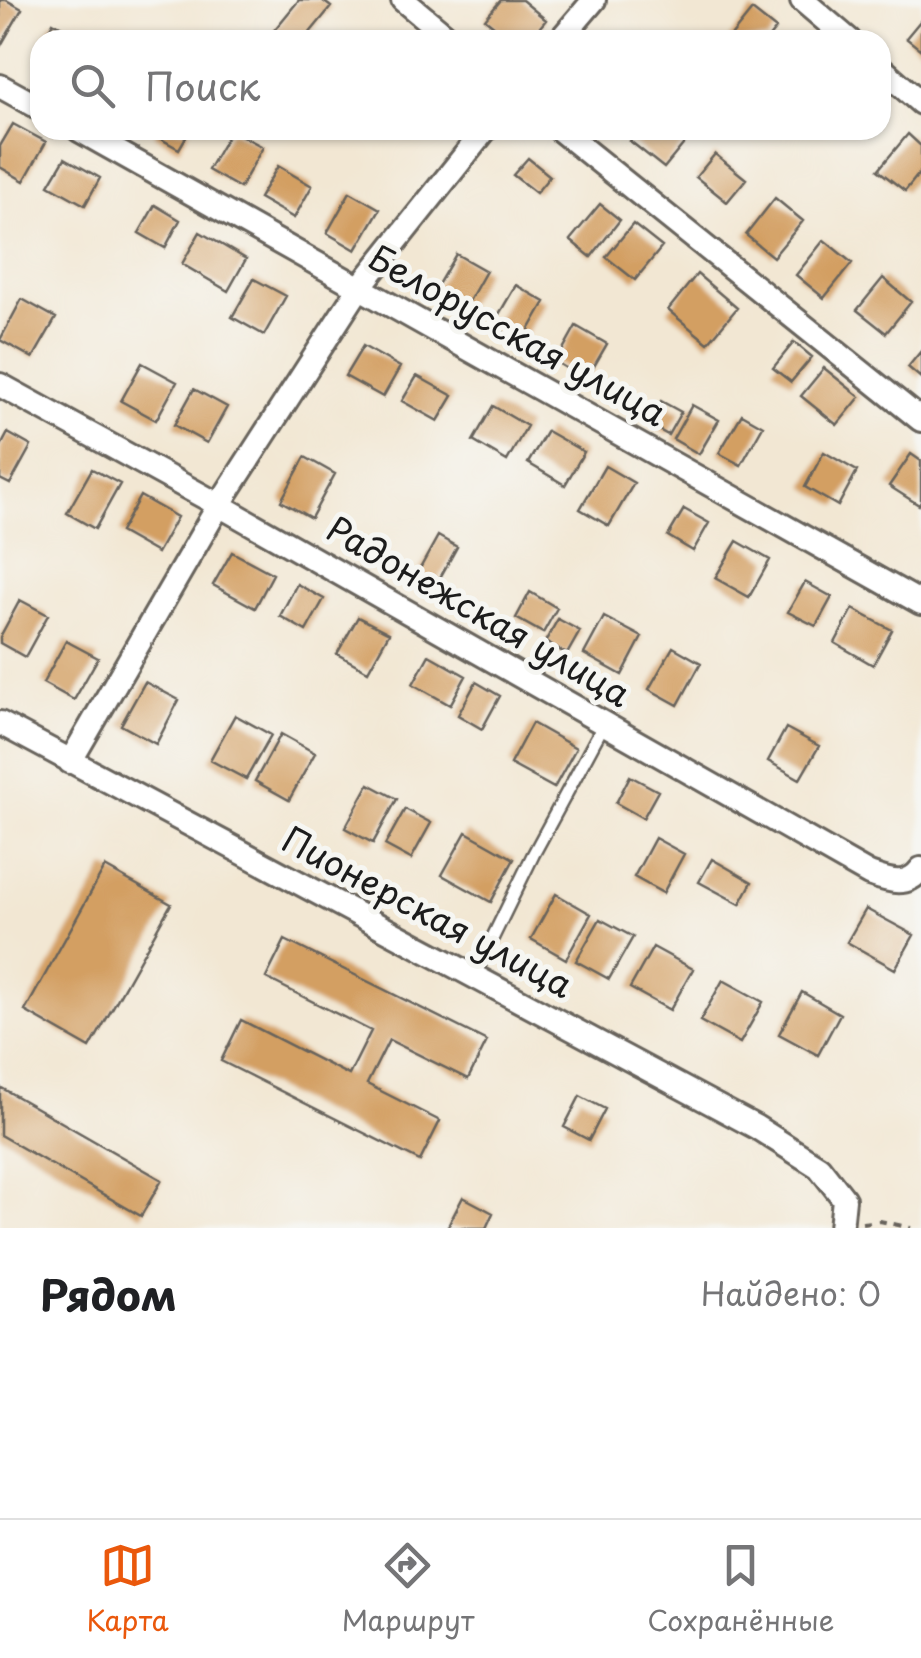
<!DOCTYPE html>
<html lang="ru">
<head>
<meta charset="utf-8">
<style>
  :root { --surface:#fff; --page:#f2f2f2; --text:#202124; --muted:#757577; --line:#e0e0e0; --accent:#ea580c }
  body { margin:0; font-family:"Playpen Sans",sans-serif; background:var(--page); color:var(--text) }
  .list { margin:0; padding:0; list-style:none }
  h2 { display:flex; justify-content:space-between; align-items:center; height:130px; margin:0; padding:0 40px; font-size:42px }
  h2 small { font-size:32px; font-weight:400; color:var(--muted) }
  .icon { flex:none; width:55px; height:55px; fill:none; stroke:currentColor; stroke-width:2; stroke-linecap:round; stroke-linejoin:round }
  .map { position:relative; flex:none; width:921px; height:1228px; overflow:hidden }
  .search { position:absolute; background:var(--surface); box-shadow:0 2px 8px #0004; left:30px; right:30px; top:30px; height:110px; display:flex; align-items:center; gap:25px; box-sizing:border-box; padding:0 35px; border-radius:30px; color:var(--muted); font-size:38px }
  .sheet { height:290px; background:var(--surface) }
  nav { display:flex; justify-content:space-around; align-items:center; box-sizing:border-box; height:140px; border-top:2px solid var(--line); background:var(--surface); font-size:28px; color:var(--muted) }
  nav a { display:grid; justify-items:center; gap:5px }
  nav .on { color:var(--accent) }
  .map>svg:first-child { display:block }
  .building { fill:#d39f62 }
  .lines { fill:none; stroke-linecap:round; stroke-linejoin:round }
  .service-casing { stroke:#67635c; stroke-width:16 }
  .minor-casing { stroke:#67635c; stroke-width:28 }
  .path { stroke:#67635c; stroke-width:4; stroke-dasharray:8 8; stroke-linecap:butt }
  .service { stroke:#fff; stroke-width:11 }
  .minor { stroke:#fff; stroke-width:22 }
  .labels { text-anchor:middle; stroke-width:10; stroke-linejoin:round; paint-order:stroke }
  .street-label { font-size:35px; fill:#1c1c1c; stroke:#f6f6f2 }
</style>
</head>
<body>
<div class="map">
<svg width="921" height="1228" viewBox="0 0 921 1228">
  <rect width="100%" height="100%" fill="#f6f6f2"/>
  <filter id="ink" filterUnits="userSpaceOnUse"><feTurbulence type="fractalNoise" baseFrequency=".01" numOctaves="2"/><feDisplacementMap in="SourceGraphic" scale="20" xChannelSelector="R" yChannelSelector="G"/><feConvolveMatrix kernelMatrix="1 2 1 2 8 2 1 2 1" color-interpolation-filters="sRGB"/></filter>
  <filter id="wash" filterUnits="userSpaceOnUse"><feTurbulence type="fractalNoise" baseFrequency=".0048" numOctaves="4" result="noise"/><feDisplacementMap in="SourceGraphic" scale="40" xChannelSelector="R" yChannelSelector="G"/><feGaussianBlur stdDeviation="2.25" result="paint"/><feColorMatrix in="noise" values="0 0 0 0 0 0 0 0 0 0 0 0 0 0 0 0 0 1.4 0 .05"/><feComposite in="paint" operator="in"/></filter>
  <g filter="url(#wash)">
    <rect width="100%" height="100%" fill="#f2e7d3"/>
    <g id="blocks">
      <!-- building -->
      <path class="building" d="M0 0H6L22 9 0 47Z
        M299 0H322L331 7 304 40H266Z
        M501 0H522L546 20 529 40H511L485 19Z
        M752 10 776 29 767 40H728Z
        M921 20V50L906 38Z
        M53 22 78 36 76 40H43Z
        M13 124 46 142 24 181 0 167V146Z
        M157 130H190L179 149 154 135Z
        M231 130 263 147 240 188 208 170Z
        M639 130H675L687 140 664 168 630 141Z
        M908 134 921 146V171L905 191 878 170Z
        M715 154 746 179 727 202 696 177Z
        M65 158 100 178 85 205 49 185Z
        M528 158 550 176 536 193 513 175Z
        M278 166 312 186 294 218 259 198Z
        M350 192 380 209 356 250 327 233Z
        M775 198 803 221 773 257 746 235Z
        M600 204 620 220 591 257 570 240Z
        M155 205 180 220 165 248 139 233Z
        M633 224 662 247 635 280 606 257Z
        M200 232 246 259 228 291 182 264Z
        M824 240 852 263 824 298 796 275Z
        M456 254 486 271 464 310 433 293Z
        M697 274 737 308 708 343 668 310Z
        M883 278 911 302 886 333 857 310Z
        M254 279 286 296 264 335 232 317Z
        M516 285 545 302 522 342 492 326Z
        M22 299 56 318 33 358 0 340Z
        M576 326 607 344 586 380 556 362Z
        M794 342 812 357 791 382 773 368Z
        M363 346 400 367 383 397 345 376Z
        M921 351V378L908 367Z
        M142 363 177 382 156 420 121 401Z
        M824 368 860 397 837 425 801 396Z
        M417 376 453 396 438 421 402 401Z
        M194 389 227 407 207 443 174 425Z
        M661 401 681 412 668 435 648 424Z
        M692 405 719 420 699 454 673 439Z
        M493 406 527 426 507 461 473 441Z
        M742 414 763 426 741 465 719 453Z
        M547 431 584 452 565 485 528 463Z
        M8 433 31 446 10 484 0 479V448Z
        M824 452 857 471 838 506 805 487Z
        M911 454 921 461V502L919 505 889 486Z
        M305 457 335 474 311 518 281 501Z
        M605 466 634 483 609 526 580 509Z
        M92 469 120 484 95 529 67 513Z
        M140 496 177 517 157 553 120 532Z
        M684 509 709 523 693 551 668 536Z
        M438 536 457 547 431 594 412 583Z
        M737 541 770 560 749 597 715 578Z
        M232 552 273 574 255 608 213 585Z
        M805 582 832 597 816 626 788 612Z
        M297 584 324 599 306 631 280 616Z
        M530 592 557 608 543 633 516 618Z
        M20 600 48 615 25 657 0 643V637Z
        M853 609 892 630 873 665 835 643Z
        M358 617 389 633 368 671 337 654Z
        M604 617 642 637 622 675 584 654Z
        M558 619 580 631 567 654 545 642Z
        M66 641 98 658 74 700 43 683Z
        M673 647 701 663 678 705 649 689Z
        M429 655 466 676 450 705 413 684Z
        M145 682 179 700 156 744 121 725Z
        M476 682 500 696 482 729 458 715Z
        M235 715 271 735 246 779 210 760Z
        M532 723 576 748 554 788 510 764Z
        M786 728 819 746 800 779 768 761Z
        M281 734 315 753 289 800 255 781Z
        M630 776 658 791 643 818 616 803Z
        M369 784 397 799 373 843 345 828Z
        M405 809 431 823 411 859 385 845Z
        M466 832 514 859 491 902 442 875Z
        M655 838 684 854 663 893 634 877Z
        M712 859 752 882 740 904 699 882Z
        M105 867 171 904 90 1048 25 1011Z
        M556 894 591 914 566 959 531 939Z
        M866 909 914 935 895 969 847 942Z
        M600 919 633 937 609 979 576 961Z
        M285 940 487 1041 468 1079 389 1040 367 1084 440 1121 420 1161 221 1061 241 1020 349 1075 371 1031 266 978Z
        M653 947 693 969 670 1010 630 988Z
        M723 980 763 1002 740 1043 700 1021Z
        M802 992 840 1014 818 1055 779 1034Z
        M0 1087 162 1180 141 1216 0 1135Z
        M580 1096 605 1109 589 1140 564 1127Z
        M463 1197 493 1213 486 1228H447Z"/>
    </g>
  </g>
  <g filter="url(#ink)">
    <use href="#blocks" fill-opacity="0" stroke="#67635c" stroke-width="2.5"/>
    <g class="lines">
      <defs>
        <path id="service" d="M473 978 533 855 604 724"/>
        <path id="minor" d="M403 0 451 40
          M802 0 849 40
          M560 40 594 0
          M881 68 921 103
          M0 86 40 108
          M79 130 921 603
          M560 130 921 420
          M0 385 219 505 869 874C889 881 907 888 921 869
          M0 723 756 1127 819 1167 844 1199 841 1228
          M70 762 219 505 359 288 485 130"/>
      </defs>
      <!-- service casing -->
      <use href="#service" class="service-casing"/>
      <!-- minor casing -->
      <use href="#minor" class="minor-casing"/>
      <!-- path -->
      <path class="path" d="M862 1223 880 1221 911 1228"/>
      <!-- service -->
      <use href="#service" class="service"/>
      <!-- minor -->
      <use href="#minor" class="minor"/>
    </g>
  </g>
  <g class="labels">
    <!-- street labels -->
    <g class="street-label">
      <text transform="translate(517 336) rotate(29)" y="12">Белорусская улица</text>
      <text transform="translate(478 612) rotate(30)" y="12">Радонежская улица</text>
      <text transform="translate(427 913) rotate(28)" y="12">Пионерская улица</text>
    </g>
  </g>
</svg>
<div class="search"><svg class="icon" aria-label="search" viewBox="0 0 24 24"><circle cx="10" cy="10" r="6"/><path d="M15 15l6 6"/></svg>Поиск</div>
</div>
<section class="sheet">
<h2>Рядом<small>Найдено: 0</small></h2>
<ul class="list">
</ul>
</section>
<nav>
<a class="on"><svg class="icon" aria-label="map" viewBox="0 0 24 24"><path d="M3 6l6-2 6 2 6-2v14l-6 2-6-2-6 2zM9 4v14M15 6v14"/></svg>Карта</a>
<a><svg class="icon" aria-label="directions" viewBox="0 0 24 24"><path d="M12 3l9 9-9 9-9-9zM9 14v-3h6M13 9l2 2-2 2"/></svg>Маршрут</a>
<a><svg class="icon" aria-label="saved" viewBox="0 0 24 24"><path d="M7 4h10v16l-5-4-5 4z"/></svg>Сохранённые</a>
</nav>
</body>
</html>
